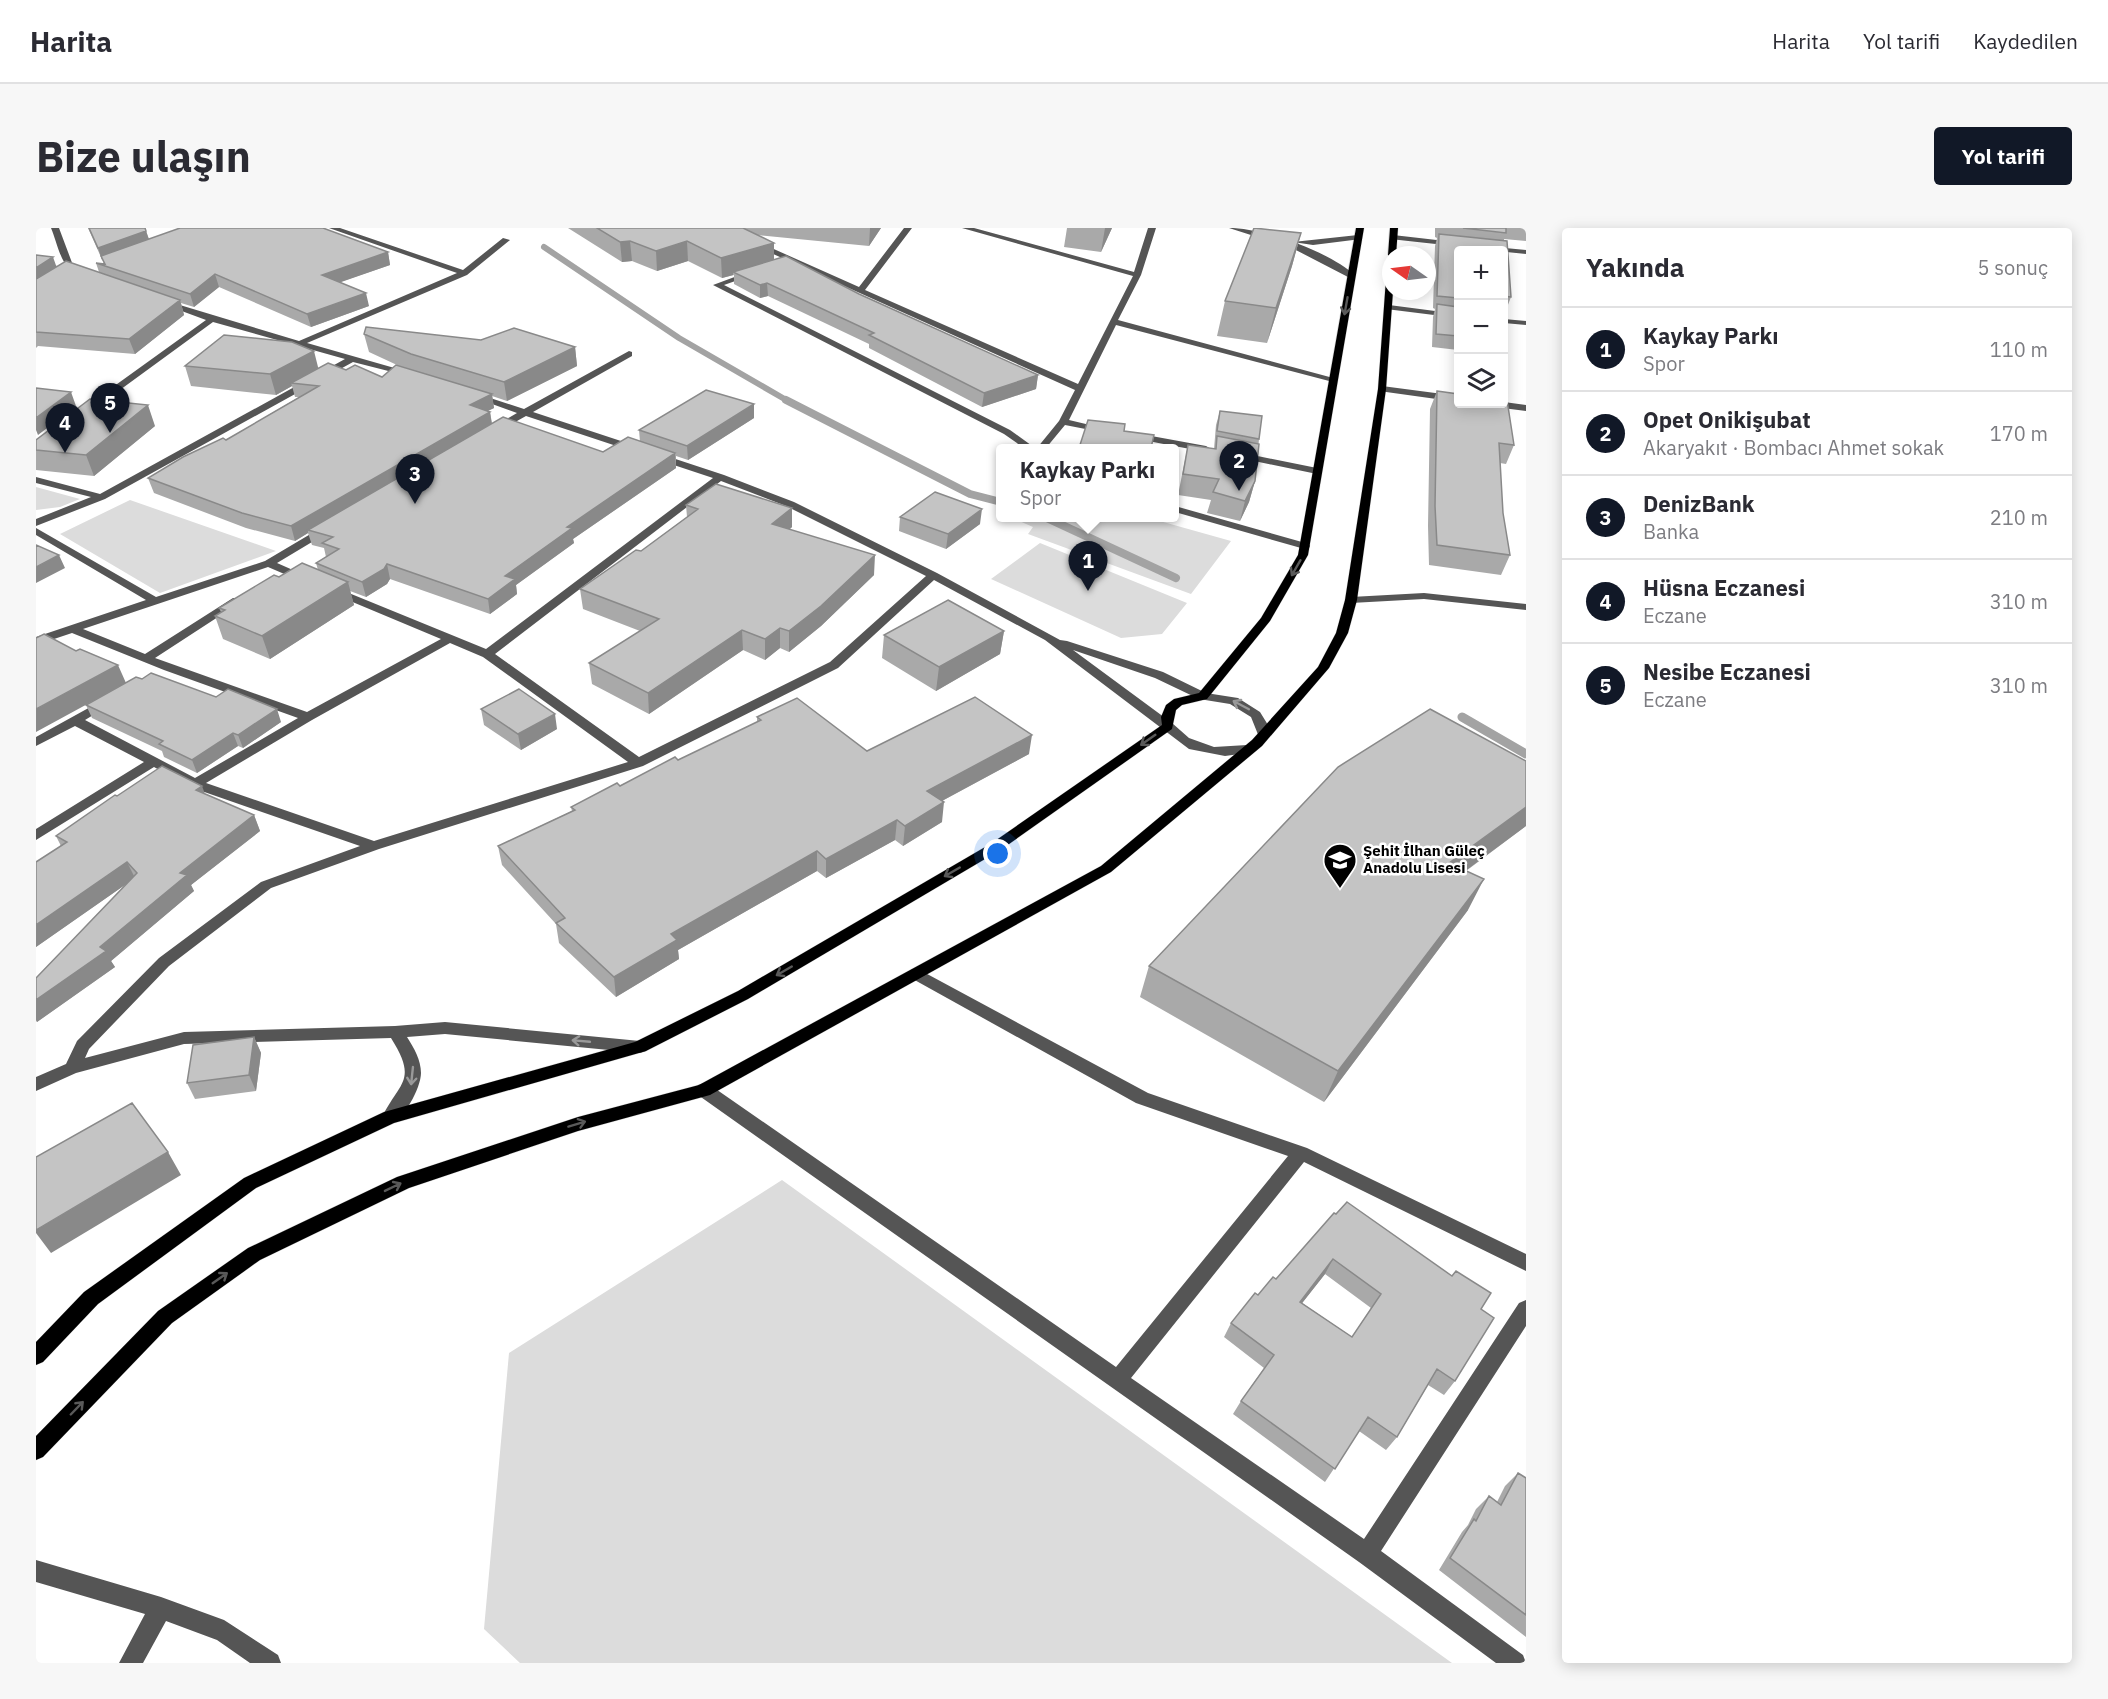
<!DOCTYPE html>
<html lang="tr">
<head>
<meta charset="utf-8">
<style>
  :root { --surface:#fff; --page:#f7f7f7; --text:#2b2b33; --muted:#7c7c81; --line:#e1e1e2; --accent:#111827 }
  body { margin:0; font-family:"IBM Plex Sans",sans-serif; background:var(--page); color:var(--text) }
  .controls { position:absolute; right:18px; top:18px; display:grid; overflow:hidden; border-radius:6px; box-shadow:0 3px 15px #0003 }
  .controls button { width:54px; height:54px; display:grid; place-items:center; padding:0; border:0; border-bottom:2px solid var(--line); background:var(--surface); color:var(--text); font:30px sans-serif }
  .compass { position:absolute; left:1346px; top:18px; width:54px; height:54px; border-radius:50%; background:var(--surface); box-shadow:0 3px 15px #0003; rotate:284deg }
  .you { position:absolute; left:962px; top:626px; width:21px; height:21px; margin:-15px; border:4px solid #fff; border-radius:50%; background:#1a73e8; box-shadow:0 0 0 9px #1a73e833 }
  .badge { display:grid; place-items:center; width:39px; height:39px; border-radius:50%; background:var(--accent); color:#fff; font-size:20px; font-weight:700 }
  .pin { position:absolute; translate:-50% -50px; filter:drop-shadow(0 2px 3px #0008) }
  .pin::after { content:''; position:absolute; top:32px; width:21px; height:18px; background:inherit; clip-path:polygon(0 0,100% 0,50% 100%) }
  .popup { position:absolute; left:960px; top:216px; width:183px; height:78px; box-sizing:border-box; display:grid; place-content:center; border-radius:6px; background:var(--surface); filter:drop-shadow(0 2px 4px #0005); font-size:20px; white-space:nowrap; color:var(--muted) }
  .popup b { font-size:22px; color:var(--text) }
  .popup::after { content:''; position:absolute; left:50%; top:100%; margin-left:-12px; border:12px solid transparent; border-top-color:var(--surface) }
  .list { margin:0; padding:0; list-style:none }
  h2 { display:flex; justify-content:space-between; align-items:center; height:78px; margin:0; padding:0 24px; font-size:26px }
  h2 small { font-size:20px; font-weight:400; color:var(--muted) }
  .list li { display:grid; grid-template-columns:39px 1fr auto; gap:18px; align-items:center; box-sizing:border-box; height:84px; padding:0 24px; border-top:2px solid var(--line) }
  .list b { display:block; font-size:22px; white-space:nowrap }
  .list p { margin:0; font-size:20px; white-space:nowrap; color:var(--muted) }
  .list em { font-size:20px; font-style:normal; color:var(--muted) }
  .icon { flex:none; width:33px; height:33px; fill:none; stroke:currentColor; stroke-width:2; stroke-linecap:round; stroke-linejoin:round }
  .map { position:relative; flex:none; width:1490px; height:1435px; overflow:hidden; border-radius:6px }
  header { display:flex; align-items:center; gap:36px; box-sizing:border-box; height:84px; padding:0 30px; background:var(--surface); border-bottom:2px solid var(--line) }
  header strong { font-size:28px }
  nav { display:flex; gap:33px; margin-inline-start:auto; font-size:21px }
  .intro { display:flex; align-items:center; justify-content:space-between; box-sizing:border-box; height:144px; padding:0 36px }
  h1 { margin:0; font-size:42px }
  .button { padding:15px 27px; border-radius:6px; background:var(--accent); color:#fff; font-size:21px; font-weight:700 }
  main { display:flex; gap:36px; padding:0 36px }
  aside { flex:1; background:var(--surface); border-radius:6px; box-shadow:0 3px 15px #0003 }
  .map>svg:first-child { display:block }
  .green { fill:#dcdcdc }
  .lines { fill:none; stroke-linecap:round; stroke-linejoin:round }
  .stream-far2 { stroke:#a3a3a3; stroke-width:6 }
  .stream-far1 { stroke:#a3a3a3; stroke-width:8 }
  .stream { stroke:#a3a3a3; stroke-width:9 }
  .major-casing { stroke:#dbdbdb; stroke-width:1 }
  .minor { fill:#555; fill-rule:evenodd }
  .major { fill:#000; fill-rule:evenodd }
  .wall { fill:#a9a9a9; fill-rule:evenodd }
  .shaded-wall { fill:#898989 }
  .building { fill:#c4c4c4; stroke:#898989; stroke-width:1.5; fill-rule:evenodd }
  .oneway { stroke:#595959 }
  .oneway2 { stroke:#999 }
  .labels { text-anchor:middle; stroke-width:5; stroke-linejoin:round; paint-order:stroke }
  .poi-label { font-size:15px; font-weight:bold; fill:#000; stroke:#fff; text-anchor:start }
</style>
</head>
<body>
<header>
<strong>Harita</strong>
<nav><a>Harita</a><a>Yol tarifi</a><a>Kaydedilen</a></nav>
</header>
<div class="intro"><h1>Bize ulaşın</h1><a class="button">Yol tarifi</a></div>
<main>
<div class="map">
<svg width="1490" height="1435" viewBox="0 0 1490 1435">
  <rect width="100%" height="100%" fill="#fff"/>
  <!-- green -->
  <path class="green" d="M0 259 44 271 24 279 0 282Z
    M94 272 240 323 124 365 24 306Z
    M984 290H1113L1195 313 1155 366 992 306 997 299 981 292Z
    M1004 315 1151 375 1126 406 1085 410 955 351Z
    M746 952 1416 1435H484L448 1401 473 1125Z"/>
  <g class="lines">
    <!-- stream-far2 -->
    <path class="stream-far2" d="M508 19 643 110 752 173"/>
    <!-- stream-far1 -->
    <path class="stream-far1" d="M750 172 934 266 965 274
      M1011 290 1140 350"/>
    <!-- stream -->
    <path class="stream" d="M1426 489 1490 526"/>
    <defs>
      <path id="major" d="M1320 0H1328L1272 327 1234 393 1171 471 1146 477 1140 482 1136 501 966 621 712 771 610 823 358 895 220 960 62 1076 7 1134 0 1137V1114L48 1064 208 950 348 884 599 814 702 763 956 615 1126 497 1125 489 1130 477 1138 471 1163 465 1225 390 1262 327Z
        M1354 0H1362L1360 27H1355V29L1352 27Z
        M1355 35V63H1357L1350 161 1321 372 1312 405 1293 440 1226 518 1075 644 674 867 542 903 373 960 224 1032 136 1095 7 1229 0 1232V1208L122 1083 212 1020 361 949 542 889 663 857 1065 638 1216 512 1282 439 1300 405 1309 372 1342 161 1351 37Z"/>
    </defs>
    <!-- major casing -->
    <use href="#major" class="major-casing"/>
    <!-- minor -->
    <path class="minor" d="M15 0H23L38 40 47 43V47C26 47 22 16 15 0Z
      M293 0H304L427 42 467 10 474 12 431 47 271 115 376 145V149L317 134 69 271 0 298V291L55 269 0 255V249L64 266 309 131 177 94 51 186H45V182L170 92 124 75V71L263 113 421 45Z
      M868 0H876L829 62 1042 156 1097 48 926 0H938L1098 44 1112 0H1120L1105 47 1082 92 1301 151 1297 154 1080 97 1033 192 1075 202 1070 205 1029 197 1010 220H1001L1023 193 1039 162 715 16 722 14 823 59Z
      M1193 0C1229 0 1293 24 1319 47L1312 49 1256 20Z
      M1322 7 1325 11 1277 17 1257 14Z
      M1357 7 1418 14 1422 16 1418 18 1354 11Z
      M1448 18 1490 22V26L1451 22H1448Z
      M712 44 719 46 688 57 974 202 999 220H988L968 206 677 57Z
      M1353 77 1422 86V90L1350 81 1349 79Z
      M1468 91 1490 93V97L1468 95Z
      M593 123 596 124V128L497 184 688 247 758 274 901 345 1024 412 1031 413 1127 444 1170 465 1202 470 1224 484 1232 497 1233 506 1227 510 1223 509 1215 489 1194 476 1163 471 1119 450 1037 422 1136 495 1153 510 1178 519 1211 517 1217 521 1211 525 1189 528 1153 521 1009 412 898 352 802 440 607 538 343 621 235 660 133 738 53 821 49 830 148 804 359 798 409 794 604 813 610 815 612 819 610 823 604 825 409 806 371 809C378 820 385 832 385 845 385 860 365 900 348 894L346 889C364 853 382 853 355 810L148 816 40 845 0 863V849L30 836 41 813 123 730 225 654 324 618 154 559 118 539 0 612V601L108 534 39 498 0 518V509L67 472 71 471 77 475 49 492 159 550 262 490 128 442 36 405 0 417V409L110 372 0 307V300L120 369 229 333 288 298H296V302L241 335 275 350V354H267L232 339 47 401 109 426 197 370H205V374L119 430 271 484 405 411 295 365V361H303L450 421 677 250 490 188 463 203H457V199L481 185 434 168 439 165 488 181ZM685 253 750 278 890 348 794 434 603 529 459 426ZM414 415 447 429 592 534 338 613 170 555 276 492Z
      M1346 158 1422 168V174L1343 163 1342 161Z
      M1468 174 1490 177V183L1459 179 1454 176Z
      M1099 205 1170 218 1175 221 1170 224 1096 210 1094 208Z
      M1202 224 1281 240 1286 243 1281 246 1199 229V225Z
      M1139 278 1273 316 1274 318 1273 320H1265L1139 284Z
      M1388 365 1490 376V382L1388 371 1315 375 1309 372 1315 369Z
      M880 740 1112 865 1271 920 1490 1026V1043L1268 934 1095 1150 1328 1311 1483 1075 1490 1072V1098L1345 1323 1487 1427 1490 1435H1460L1323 1334 662 867 660 862 662 857 668 855 674 857 1080 1139 1252 928 1100 875 875 750 872 746 875 742Z
      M0 1332 125 1369 188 1392 242 1427 245 1435H214L181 1412 130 1393 107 1435H83L109 1386 0 1354Z"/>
    <!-- major -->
    <use href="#major" class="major"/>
  </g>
  <!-- wall -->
  <path class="wall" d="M52 0H109L113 11 352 24 354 37 304 54 333 78 275 99 183 59 158 79 145 75 148 87 99 126 2 118 0 120V27L21 38 63 44 60 35 68 36Z
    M532 0H845L833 18 721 7 738 32 823 66 1002 147 1000 161 946 179 833 120V116L732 68 724 70 698 56V47L686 50 652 33 621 43 596 33 586 34Z
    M1031 0H1076L1065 24 1028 19Z
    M1399 0H1490V13L1468 11V13L1475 69 1470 82H1467V22H1422V122L1396 119 1397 89 1399 81 1397 80 1399 18 1401 10 1399 9Z
    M1265 5 1256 38 1231 115 1181 108 1189 73Z
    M328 106 445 112 539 119 541 138 471 173 456 168 458 180 451 183 454 184 456 195 567 224 604 214 603 202 718 190 652 232 640 228V240L537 311 538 315 480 357 481 366 454 386 354 351 351 356 330 369 314 363 318 377 234 431 187 411 179 388 185 384 183 380 243 349 282 342 280 335 290 329 288 320 276 317 272 305 259 313 210 300 118 265 112 250 190 212 263 169H259L256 158 240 167 155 158 149 138 282 140 310 142 346 149 361 137 333 124Z
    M1401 163 1478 217 1470 236 1464 235 1467 285 1474 327 1465 347 1393 337 1392 298 1394 181Z
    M1184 183 1223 211 1219 253 1213 274 1204 293 1171 285 1175 272 1142 267 1152 217 1178 221 1180 197Z
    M119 198 58 248 0 242V212Z
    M650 277 756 299 754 301 838 347 785 398 753 424 744 420 729 432 707 422 613 486 556 456 553 435 604 403 547 381 544 361 605 323 651 289Z
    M864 289 944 296 910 321 863 303Z
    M968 403 964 426 900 463 846 430 848 407Z
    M106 451 245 494 207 520 202 518 161 545 128 529 126 523 56 490 50 477 90 455Z
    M445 481 521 501 485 522 448 497Z
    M721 489 831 523 993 526 906 573V594L867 618 859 612 790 650 781 643 642 722 643 731 580 769 523 715 520 696 466 637 462 618 536 583 535 579 642 532 721 494Z
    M169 566 218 587 224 603 155 657 158 663 75 733 79 739 1 794 0 792V750L90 656 0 719 25 618 20 608 81 568Z
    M1490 598 1430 643 1432 682 1288 874 1104 769 1113 738Z
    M218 809 225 825 220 863 159 871 151 855Z
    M1298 985 1445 1081 1419 1153 1408 1167 1392 1157 1361 1209 1350 1222 1323 1203 1289 1254 1197 1186 1205 1173 1228 1140 1188 1109 1195 1095 1240 1051ZM1289 1046 1335 1080 1316 1109 1266 1075Z
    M1482 1245 1490 1250V1409L1403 1342 1426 1304 1432 1297 1440 1281 1453 1268 1461 1274 1469 1258Z"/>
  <!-- shaded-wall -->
  <path class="shaded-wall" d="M834 0H845L833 18Z
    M1069 0H1076L1065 24Z
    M110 3 114 15 66 32 62 20Z
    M1265 5 1256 38 1231 115 1240 80Z
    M594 13 596 33 586 34 584 14Z
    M651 13 652 33 621 43 620 23Z
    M738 15V35L697 44V47L686 50 685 30Z
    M352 24 354 37 288 60 286 47Z
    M17 29 22 43 0 57V40Z
    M179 46 183 59 158 79 154 66Z
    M731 55 732 68 724 70V57Z
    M330 65 333 78 275 99 271 86Z
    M144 72 148 87 99 126 93 111Z
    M539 119 541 138 471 173 468 154Z
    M278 123 283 143 255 155 256 158 240 167 234 146Z
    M1002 147 1000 161 946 179 948 165Z
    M35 164 40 178 2 207 0 202V190Z
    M456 166 458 180 436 191 434 177Z
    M718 176V190L652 232 651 218Z
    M112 177 119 198 58 248 50 227Z
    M454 184 456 198 272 302V305L259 313 255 298Z
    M639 225 640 240 537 311 538 315 480 357 481 366 454 386 452 371 469 348 531 299Z
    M1219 253 1213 274 1204 293 1209 273Z
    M756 280V299L736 315V296Z
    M946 281 944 296 910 321 912 306Z
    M23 327 29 340 0 355V339Z
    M839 327 838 347 785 398 753 424V403Z
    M351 336 354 351 351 356 330 369 326 354Z
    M312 354 318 377 234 431 226 408Z
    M744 400V420L729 432V411Z
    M706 402 707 422 613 486 612 465Z
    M968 403 964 426 900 463 903 439Z
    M82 437 90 455 0 504V481Z
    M241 481 245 494 207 520 202 507Z
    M519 486 521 501 485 522 482 506Z
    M197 505 202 518 161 545 156 532Z
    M996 507 993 526 889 582 891 563Z
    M166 558 172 574 160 562Z
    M908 574 906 594 867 618 869 598Z
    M1490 579V598L1398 666 1413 635Z
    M218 587 224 603 155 657 158 663 75 733 79 739 1 794 0 792V772L64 719 144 645Z
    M861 592 859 612 790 650V631Z
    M781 623V643L642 722 643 731 580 769 578 749 635 706Z
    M91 634 99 650 0 719V697Z
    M1448 651 1432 682 1288 874 1302 843Z
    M218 809 225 825 220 863 213 847Z
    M132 924 145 947 15 1025 0 1005V1002Z
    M1297 1031 1289 1046 1256 1088 1264 1074Z"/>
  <!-- building -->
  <path class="building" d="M53 0H109L110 3 62 20Z
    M144 0H287L352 24 286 47 330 65 271 86 179 46 154 66 60 35 69 36 65 28Z
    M561 0H707L738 15 685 30 651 13 620 23 594 13 584 14Z
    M1218 0 1265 5 1240 80 1189 73Z
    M1427 0H1470V5Z
    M1403 6 1471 13 1475 69 1467 68V22H1422V70L1401 68Z
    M0 27 17 29 0 40Z
    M750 28 823 66 1002 147 948 165 833 107 838 105 731 55 724 57 697 44Z
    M30 33 144 72 93 111 0 104V51Z
    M1401 76 1422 79V108L1400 106Z
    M330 99 445 112 478 100 539 119 468 154 375 126 328 106Z
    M188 107 256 114 278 123 234 146 149 138Z
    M292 135 310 142 319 137 346 149 360 137 456 166 434 177 454 184 255 298 206 285 112 250 147 229 187 210 190 212 283 158 255 155Z
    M0 160 35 164 0 190Z
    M670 162 718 176 651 218 603 202Z
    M1401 163 1422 166V176H1467V172H1471L1478 217 1463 215 1467 285 1474 327 1401 317 1399 278Z
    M54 171 112 177 50 227 0 222V212Z
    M1184 183 1226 188 1223 211 1181 203Z
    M467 189 567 224 592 209 639 225 531 299 536 300 469 348 479 351 452 371 351 336 348 341 326 354 280 335 303 321 286 315 297 309 272 302Z
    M1052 192 1089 196 1088 203 1118 207 1115 220H1043Z
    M1181 208 1223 216 1219 253 1209 273 1177 264 1183 251 1147 246 1152 217 1180 221Z
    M680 256 756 280 736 296 839 327 785 378 753 403 744 400 729 411 706 402 612 465 553 435 623 391 544 361 600 322 605 323 662 281 650 277Z
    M899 264 946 281 912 306 864 289Z
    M0 317 23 327 0 339Z
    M266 335 312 354 226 408 179 388 189 382 183 380 238 347 243 349Z
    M912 372 968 403 903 439 848 407Z
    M8 406 40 423 44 421 82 437 0 481V410Z
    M115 445 180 469 192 461 241 481 202 507 197 505 156 532 123 516 127 513 50 477 100 449 106 451Z
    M483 461 519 486 482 506 445 481Z
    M939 469 996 507 891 563 908 574 869 598 861 592 790 631 781 623 635 706 641 712 578 749 520 695 529 690 462 618 539 582 535 579 581 555 584 558 639 529 642 532 725 492 721 489 761 470 831 523Z
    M1394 481 1490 533V579L1413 635 1448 651 1302 843 1113 738 1302 539Z
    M126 538 166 558 160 562 218 587 144 645 151 647 64 719 70 723 0 772V750L101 645 91 634 0 697V634L31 614 20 608 79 567 81 568Z
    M218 809 213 847 151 855 157 817Z
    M96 875 132 924 0 1002V929Z
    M1311 974 1416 1048 1420 1043 1455 1065 1445 1081 1458 1090 1419 1153 1401 1141 1361 1209 1332 1189 1299 1241 1205 1173 1238 1127 1195 1095 1219 1065 1222 1067 1237 1049 1240 1051 1298 985 1300 986ZM1297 1031 1345 1066 1316 1109 1264 1074Z
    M1482 1245 1490 1250V1387L1414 1330 1438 1291 1440 1293 1453 1268 1465 1277Z"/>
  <!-- one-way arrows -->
  <defs><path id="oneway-shaft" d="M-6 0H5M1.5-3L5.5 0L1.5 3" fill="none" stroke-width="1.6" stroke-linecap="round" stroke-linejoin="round" transform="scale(1.5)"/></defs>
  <g class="oneway">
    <use href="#oneway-shaft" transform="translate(1310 78) rotate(100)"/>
    <use href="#oneway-shaft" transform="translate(1260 340) rotate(120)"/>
    <use href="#oneway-shaft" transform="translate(1112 512) rotate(145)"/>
    <use href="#oneway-shaft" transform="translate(916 644) rotate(150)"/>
    <use href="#oneway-shaft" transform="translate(748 743) rotate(150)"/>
    <use href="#oneway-shaft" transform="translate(541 896) rotate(-17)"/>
    <use href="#oneway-shaft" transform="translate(357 959) rotate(-26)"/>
    <use href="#oneway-shaft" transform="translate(184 1050) rotate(-35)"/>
    <use href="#oneway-shaft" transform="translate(41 1180) rotate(-46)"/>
  </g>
  <g class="oneway2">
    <use href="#oneway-shaft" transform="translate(1205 477) rotate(-152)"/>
    <use href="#oneway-shaft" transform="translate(545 813) rotate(-175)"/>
    <use href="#oneway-shaft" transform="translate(376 848) rotate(96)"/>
  </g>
  <!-- icons -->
  <defs>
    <symbol id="school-pin" viewBox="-11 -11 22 30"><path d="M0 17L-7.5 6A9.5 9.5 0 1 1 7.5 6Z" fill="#000" stroke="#fff"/><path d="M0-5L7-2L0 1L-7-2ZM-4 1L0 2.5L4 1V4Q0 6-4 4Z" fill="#fff"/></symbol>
  </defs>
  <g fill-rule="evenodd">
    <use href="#school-pin" x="1285" y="613" width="38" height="52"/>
  </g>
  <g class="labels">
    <!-- poi labels -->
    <g class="poi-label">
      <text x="1327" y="628">Şehit İlhan Güleç<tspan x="1327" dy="17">Anadolu Lisesi</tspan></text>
    </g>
  </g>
</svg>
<div class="controls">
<button>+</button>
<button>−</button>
<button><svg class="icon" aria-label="layers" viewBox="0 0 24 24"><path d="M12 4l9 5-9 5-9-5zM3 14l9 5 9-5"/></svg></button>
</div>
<svg class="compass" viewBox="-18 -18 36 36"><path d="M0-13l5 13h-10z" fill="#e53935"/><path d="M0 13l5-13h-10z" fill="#7c7c81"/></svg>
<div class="you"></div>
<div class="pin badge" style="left:1052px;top:363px">1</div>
<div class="popup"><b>Kaykay Parkı</b>Spor</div>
<div class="pin badge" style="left:1203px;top:263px">2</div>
<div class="pin badge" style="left:379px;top:276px">3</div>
<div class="pin badge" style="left:29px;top:225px">4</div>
<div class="pin badge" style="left:74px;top:205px">5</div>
</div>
<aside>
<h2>Yakında<small>5 sonuç</small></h2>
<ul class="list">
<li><span class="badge">1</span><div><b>Kaykay Parkı</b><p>Spor</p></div><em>110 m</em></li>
<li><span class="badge">2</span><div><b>Opet Onikişubat</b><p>Akaryakıt · Bombacı Ahmet sokak</p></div><em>170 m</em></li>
<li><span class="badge">3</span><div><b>DenizBank</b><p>Banka</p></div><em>210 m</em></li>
<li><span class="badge">4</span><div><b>Hüsna Eczanesi</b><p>Eczane</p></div><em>310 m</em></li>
<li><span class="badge">5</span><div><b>Nesibe Eczanesi</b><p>Eczane</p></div><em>310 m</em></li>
</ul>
</aside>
</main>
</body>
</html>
